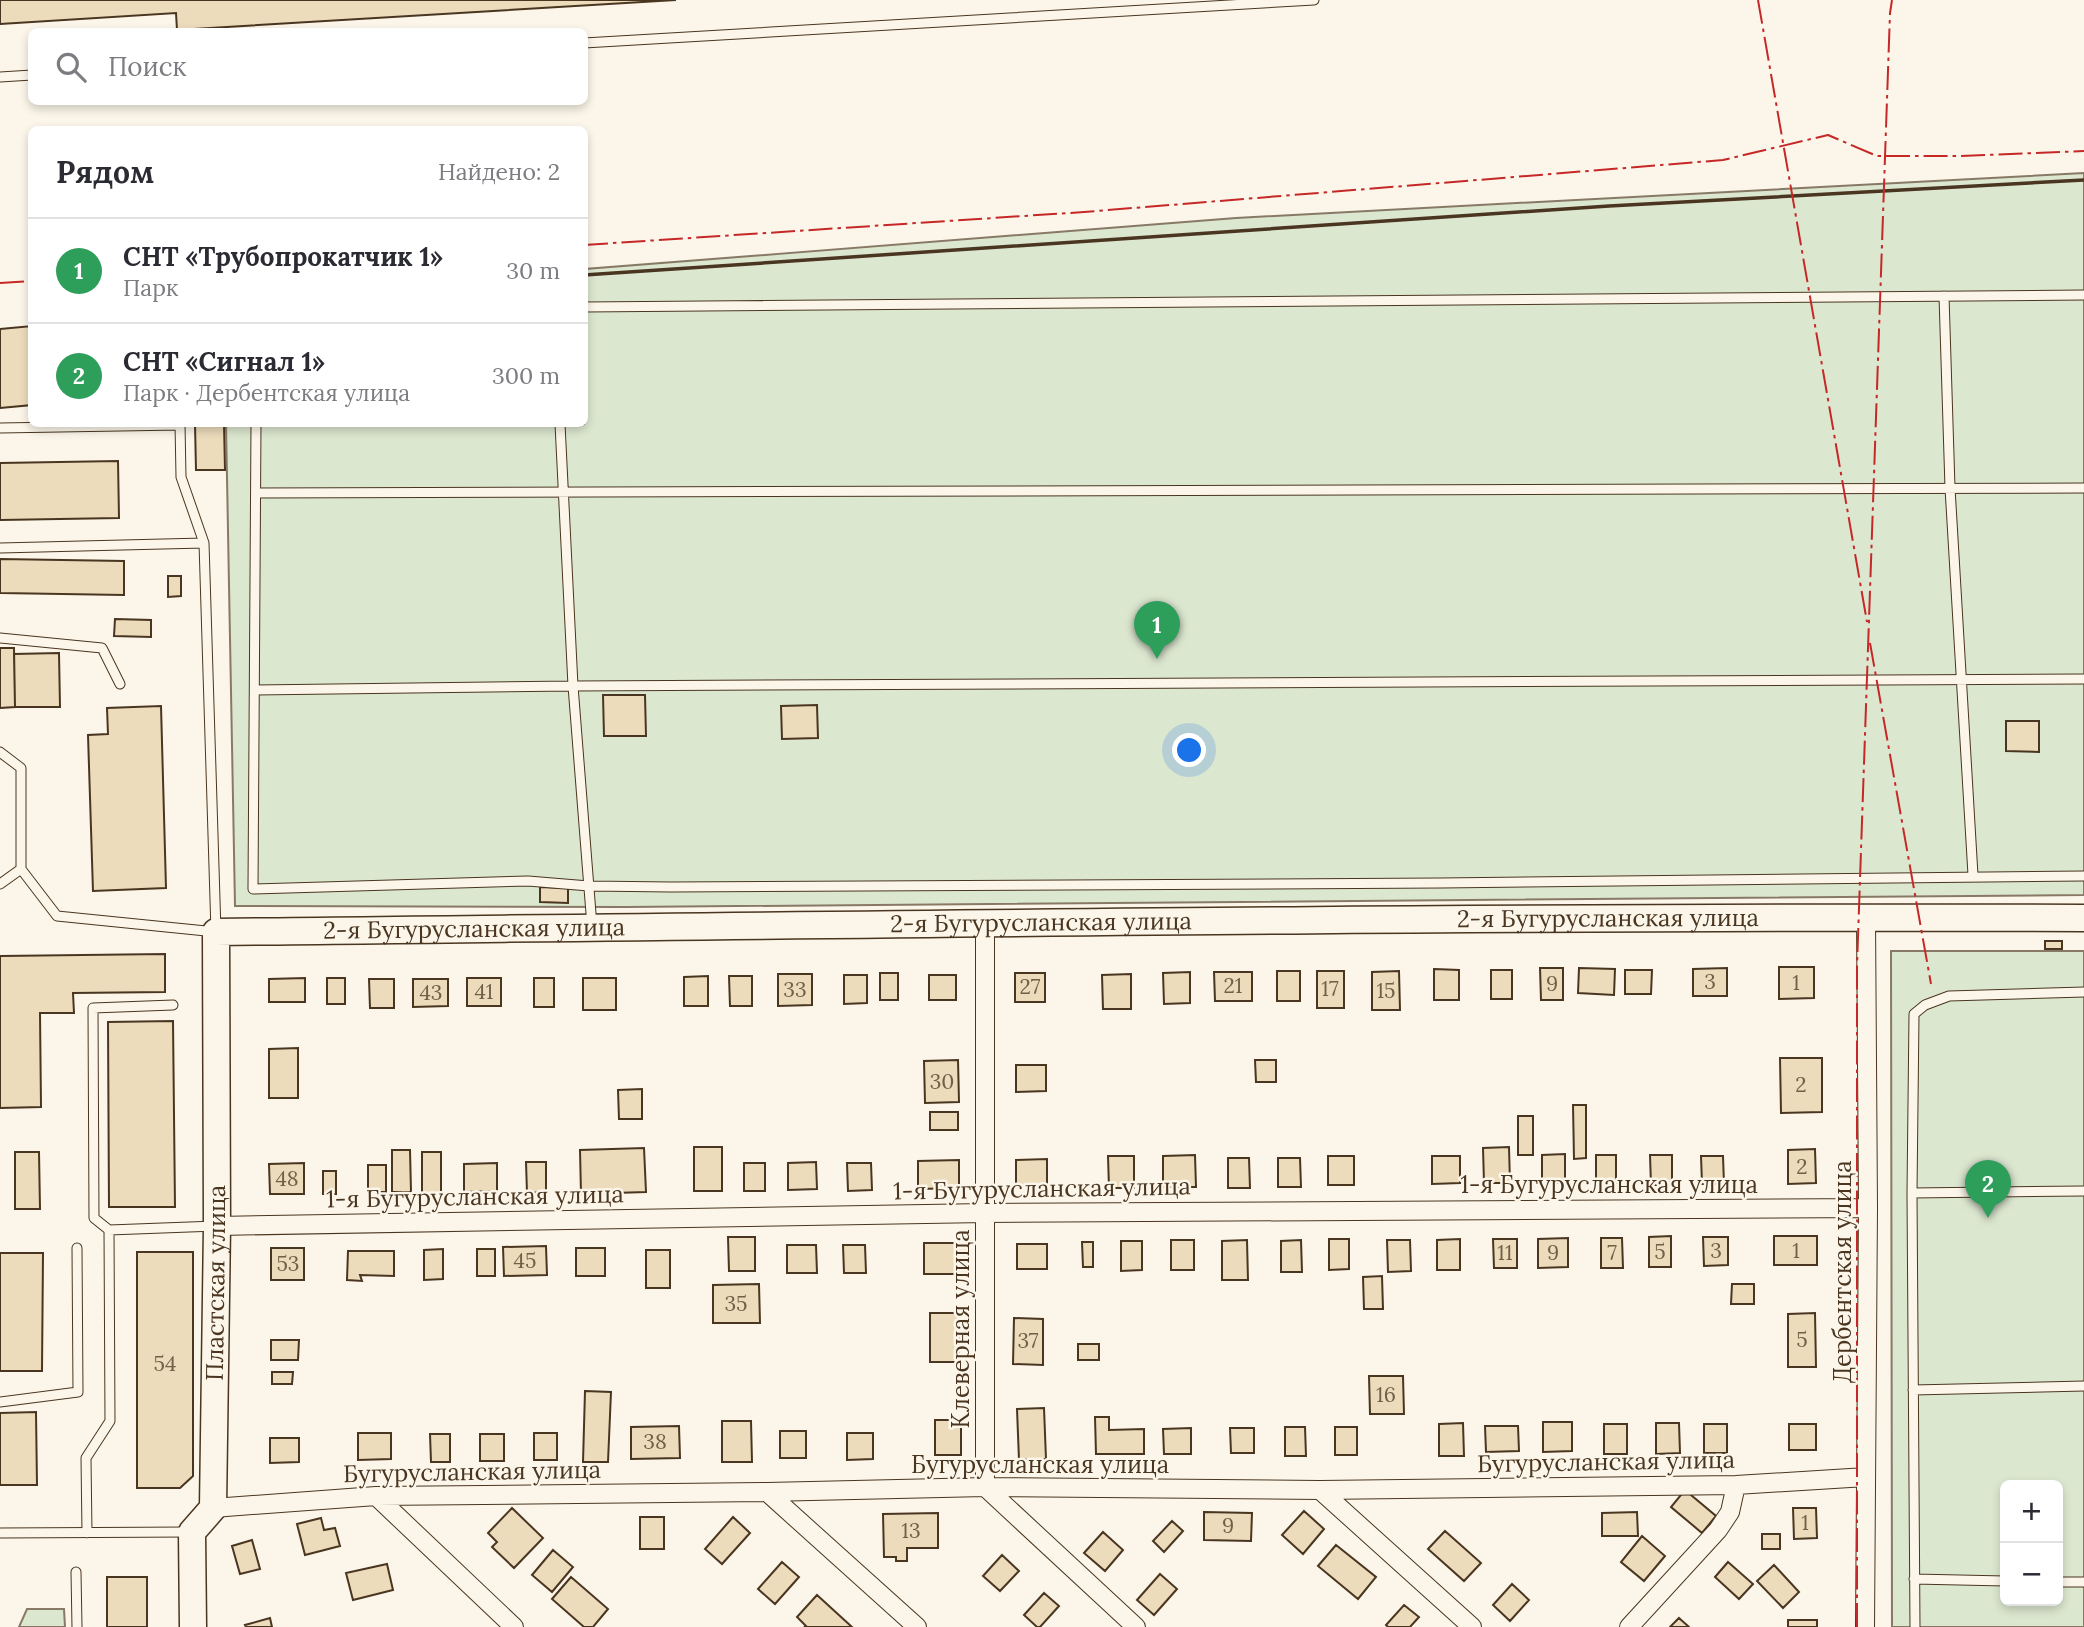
<!DOCTYPE html>
<html lang="ru">
<head>
<meta charset="utf-8">
<style>
  :root { --surface:#fff; --page:#f7f7f7; --text:#2b2b33; --muted:#7c7c81; --line:#e1e1e2; --accent:#0f766e }
  body { margin:0; font-family:Lora,serif; background:var(--page); color:var(--text) }
  .controls { position:absolute; right:21px; bottom:21px; display:grid; overflow:hidden; border-radius:10px; box-shadow:0 4px 10px #0003 }
  .controls button { width:63px; height:63px; display:grid; place-items:center; padding:0; border:0; border-bottom:2px solid var(--line); background:var(--surface); color:var(--text); font:35px sans-serif }
  .you { position:absolute; left:1190px; top:751px; width:24px; height:24px; margin:-18px; border:5px solid #fff; border-radius:50%; background:#1a73e8; box-shadow:0 0 0 10px #1a73e833 }
  .badge { display:grid; place-items:center; width:46px; height:46px; border-radius:50%; background:var(--accent); color:#fff; font-size:23px; font-weight:700 }
  .pin { position:absolute; translate:-50% -58px; filter:drop-shadow(0 2px 4px #0008) }
  .pin::after { content:''; position:absolute; top:37px; width:24px; height:21px; background:inherit; clip-path:polygon(0 0,100% 0,50% 100%) }
  .list { margin:0; padding:0; list-style:none }
  h2 { display:flex; justify-content:space-between; align-items:center; height:91px; margin:0; padding:0 28px; font-size:30px }
  h2 small { font-size:23px; font-weight:400; color:var(--muted) }
  .list li { display:grid; grid-template-columns:46px 1fr auto; gap:21px; align-items:center; box-sizing:border-box; height:105px; padding:0 28px; border-top:2px solid var(--line) }
  .list b { display:block; font-size:26px; white-space:nowrap }
  .list p { margin:0; font-size:23px; white-space:nowrap; color:var(--muted) }
  .list em { font-size:23px; font-style:normal; color:var(--muted) }
  .icon { flex:none; width:38px; height:38px; fill:none; stroke:currentColor; stroke-width:2; stroke-linecap:round; stroke-linejoin:round }
  .map { position:relative; flex:none; width:2084px; height:1627px; overflow:hidden }
  .search { position:absolute; background:var(--surface); box-shadow:0 4px 10px #0003; left:28px; top:28px; width:560px; height:77px; display:flex; align-items:center; gap:18px; box-sizing:border-box; padding:0 24px; border-radius:10px; color:var(--muted); font-size:26px }
  .panel { position:absolute; background:var(--surface); box-shadow:0 4px 10px #0003; left:28px; top:126px; width:560px; height:301px; border-radius:10px }
  .map>svg:first-child { display:block }
  .green { fill:#dce7d0; stroke:#887966; stroke-width:2; fill-rule:evenodd }
  .building { fill:#ecdcbc; stroke:#4a3520; stroke-width:2 }
  .lines { fill:none; stroke-linecap:round; stroke-linejoin:round }
  .lane-casing { stroke:#4a3520; stroke-width:11 }
  .street-casing { stroke:#4a3520; stroke-width:20 }
  .secondary-casing { stroke:#4a3520; stroke-width:29 }
  .lane { stroke:#fbf6e9; stroke-width:9 }
  .street { stroke:#fbf6e9; stroke-width:18 }
  .secondary { stroke:#fbf6e9; stroke-width:26 }
  .wall { stroke:#4a3520; stroke-width:3.5 }
  .power { stroke:#c62828; stroke-width:2; stroke-dasharray:24 5 3.5 5; stroke-linecap:butt }
  .labels { text-anchor:middle; stroke-width:5; stroke-linejoin:round; paint-order:stroke }
  .number-label { font-size:21px; fill:#725f47 }
  .street-label { font-size:24px; fill:#4a3520; stroke:#fbf6e9 }
</style>
</head>
<body>
<div class="map">
<svg width="2084" height="1627" viewBox="0 0 2084 1627">
  <rect width="100%" height="100%" fill="#fbf6e9"/>
  <!-- green -->
  <path class="green" d="M2084 173V895L626 907 235 906 226 424H584L585 269 1236 218Z
    M1891 951H2084V1627H1892ZM2005 1485H2058V1601H2005Z
    M27 1609H64L65 1627H19Z"/>
  <!-- building -->
  <path class="building" d="M0 0H676L177 30 176 13 0 24Z
    M32 326V405L0 408V329Z
    M195 424H224L225 470H196Z
    M118 461 119 518 0 520V463Z
    M0 559 124 561V595L0 593Z
    M168 576H181V596L168 597Z
    M115 619 151 620V637L114 636Z
    M0 648H14L15 707 0 708Z
    M59 653 60 707H15L14 654Z
    M603 695H645L646 736H604Z
    M817 705 818 738 782 739 781 706Z
    M161 706 166 888 93 891 88 735 108 734 107 708Z
    M2006 721H2039V752L2006 751Z
    M540 887 568 888V903L540 902Z
    M2045 941H2062V949H2045Z
    M165 954V992L73 993 74 1013H40L41 1107 0 1108V956Z
    M1779 967H1814V998L1779 999Z
    M1540 968H1563V1000H1541Z
    M1579 968 1615 969 1614 995 1578 993Z
    M1727 968V996H1693V969Z
    M1434 969 1459 970V1000H1434Z
    M1491 970H1512V999H1491Z
    M1625 970H1652L1651 994H1625Z
    M1277 971H1300V1001H1277Z
    M1317 971H1344V1008H1317Z
    M1399 971 1400 1010H1372V972Z
    M1190 972V1003L1164 1004 1163 973Z
    M1214 972H1252V1001H1215Z
    M880 973H898V1000H880Z
    M1015 973H1045V1002H1015Z
    M778 974H812V1005L778 1006Z
    M1131 974V1009H1103L1102 975Z
    M844 975H867V1003L844 1004Z
    M929 975H956V1000H929Z
    M708 976V1006H684V977Z
    M729 976H752V1006H730Z
    M305 978V1002H269V979Z
    M327 978H345V1004H327Z
    M467 978H501V1006H467Z
    M534 978H554V1007H534Z
    M583 978H616V1010H583Z
    M369 979H394V1008H370Z
    M413 979H448V1006L413 1007Z
    M173 1021 175 1207H109L108 1022Z
    M298 1048V1098H269V1049Z
    M1780 1058H1822V1112L1781 1113Z
    M958 1060 959 1102 925 1103 924 1061Z
    M1255 1060H1276V1082H1256Z
    M1016 1065H1046V1091L1016 1092Z
    M642 1089V1119H619L618 1090Z
    M1573 1105H1586V1158L1574 1159Z
    M930 1112H958V1130H930Z
    M1518 1116H1533V1155H1518Z
    M694 1147H722V1191H694Z
    M1509 1147 1510 1183H1484L1483 1148Z
    M644 1148 646 1192 581 1194 580 1150Z
    M1815 1149 1816 1183 1788 1184V1150Z
    M392 1150H410L411 1192H392Z
    M15 1152H39L40 1209H15Z
    M422 1152H441V1193H422Z
    M1565 1154V1183H1542V1155Z
    M1195 1155 1196 1187H1163V1156Z
    M1596 1155H1616V1183H1596Z
    M1650 1155H1672V1185H1651Z
    M1108 1156H1134V1188H1109Z
    M1328 1156H1354V1185H1328Z
    M1432 1156H1460V1183L1432 1184Z
    M1701 1156H1723L1724 1184H1702Z
    M1228 1158H1249L1250 1188H1228Z
    M1278 1158H1300L1301 1187H1278Z
    M1047 1159V1187H1016V1160Z
    M959 1160V1188L918 1189V1161Z
    M526 1162H546V1192L527 1193Z
    M816 1162 817 1189 788 1190V1163Z
    M304 1163V1194H270L269 1164Z
    M497 1163V1191L464 1192V1164Z
    M744 1163H765V1191H744Z
    M847 1163H871L872 1190 848 1191Z
    M368 1165H386V1192H368Z
    M323 1171H336V1194H323Z
    M1671 1236V1267H1649V1237Z
    M1774 1236H1817V1265H1774Z
    M728 1237H755V1271H729Z
    M1703 1237H1728V1265L1704 1266Z
    M1568 1238V1267L1538 1268V1239Z
    M1601 1238H1622L1623 1268H1601Z
    M1329 1239H1349V1269L1329 1270Z
    M1460 1239V1270H1437V1240Z
    M1493 1239H1517V1268H1494Z
    M1171 1240H1194V1270H1171Z
    M1247 1240 1248 1280H1222V1241Z
    M1301 1240 1302 1272H1281V1241Z
    M1387 1240H1410L1411 1271 1388 1272Z
    M1121 1241H1142V1270L1121 1271Z
    M1082 1242H1093V1267H1083Z
    M924 1243H970V1274H924Z
    M1017 1244H1047V1269H1017Z
    M787 1245H816L817 1273H787Z
    M843 1245H865L866 1273H844Z
    M546 1246 547 1275 504 1276 503 1247Z
    M271 1248H304V1280H271Z
    M576 1248H605V1276H576Z
    M443 1249V1279L424 1280V1250Z
    M477 1249H495V1276H477Z
    M646 1250H670V1288H646Z
    M348 1251H394V1276L360 1275 362 1281 347 1280Z
    M137 1252H193V1476L180 1488H137Z
    M0 1253H43L42 1371H0Z
    M1382 1276 1383 1309H1364L1363 1277Z
    M759 1284 760 1323H713V1285Z
    M1732 1284H1754V1304H1731Z
    M930 1313H959V1362H930Z
    M1815 1313 1816 1367H1788V1314Z
    M1014 1318 1043 1319V1365L1013 1364Z
    M271 1340H299L298 1360H271Z
    M1078 1344H1099V1360H1078Z
    M272 1372H293L292 1384H272Z
    M1369 1376H1403L1404 1414H1370Z
    M585 1391 611 1392 608 1462H583Z
    M1044 1408 1046 1459 1019 1460 1017 1409Z
    M36 1412 37 1485H0V1413Z
    M1095 1417H1109V1430L1144 1429V1454H1096Z
    M935 1420H961V1455H935Z
    M722 1421H751L752 1462H722Z
    M1543 1422H1572V1451L1543 1452Z
    M1463 1423 1464 1456H1439V1424Z
    M1656 1423H1679L1680 1453 1656 1454Z
    M1604 1424H1627V1454H1604Z
    M1704 1424H1727V1453H1704Z
    M1789 1424H1816V1450H1789Z
    M679 1426 680 1458 631 1459V1427Z
    M1485 1426H1518L1519 1451 1486 1452Z
    M1285 1427H1305L1306 1456H1285Z
    M1335 1427H1357V1455H1335Z
    M1191 1428V1454H1164L1163 1429Z
    M1230 1428H1254V1453H1231Z
    M780 1431H806V1458H780Z
    M358 1433H391V1459L358 1460Z
    M534 1433H557V1460H534Z
    M847 1433H873V1459L847 1460Z
    M430 1434H450V1462H431Z
    M480 1434H504V1461H480Z
    M270 1438H299V1462L270 1463Z
    M1685 1490 1716 1516 1702 1533 1671 1507Z
    M512 1508 543 1538 514 1568 492 1547 497 1542 488 1533Z
    M1793 1508H1816L1817 1538 1794 1539Z
    M1304 1511 1324 1529 1303 1554 1282 1535Z
    M1204 1512 1252 1513 1251 1541 1204 1540Z
    M1637 1512 1638 1536H1602V1513Z
    M938 1513V1548H907V1561H896V1557H884L883 1514Z
    M640 1517H664V1549H640Z
    M733 1517 750 1533 722 1564 705 1549Z
    M321 1518 324 1530 335 1528 340 1546 305 1555 297 1524Z
    M1172 1521 1183 1531 1164 1552 1153 1541Z
    M1445 1531 1481 1563 1464 1581 1428 1549Z
    M1103 1532 1123 1550 1105 1571 1084 1553Z
    M1762 1534H1780V1549H1762Z
    M1642 1536 1665 1556 1644 1581 1621 1562Z
    M252 1540 260 1569 240 1574 232 1546Z
    M1336 1545 1376 1577 1358 1599 1318 1566Z
    M553 1550 573 1567 552 1592 532 1575Z
    M1002 1555 1019 1571 1000 1591 983 1576Z
    M782 1562 799 1577 775 1604 758 1589Z
    M1728 1562 1753 1584 1739 1599 1715 1577Z
    M387 1564 393 1590 353 1600 346 1573Z
    M1774 1565 1799 1592 1783 1608 1757 1581Z
    M1160 1574 1177 1589 1154 1615 1137 1600Z
    M107 1577H147V1627H107Z
    M571 1577 608 1609 593 1627H584L552 1599Z
    M1512 1584 1529 1600 1510 1621 1493 1605Z
    M1044 1593 1059 1606 1040 1627H1037L1024 1615Z
    M817 1595 852 1627H804L806 1626 797 1617Z
    M1404 1605 1419 1617 1410 1627H1388L1386 1625Z
    M270 1618 272 1627H246L245 1625Z
    M1679 1618 1689 1627H1670Z
    M1788 1620H1817V1627H1788Z"/>
  <g class="lines">
    <defs>
      <path id="lane" d="M584 43 1314 0
        M0 77 32 75
        M1944 296 1950 488 1973 875
        M584 307 2084 295
        M256 424 253 889 528 881 589 886 671 887 1441 883 2084 876
        M560 424 573 686 592 926
        M0 428 180 425
        M256 493 2084 488
        M0 548 204 543
        M0 638 102 648 120 684
        M255 690 573 686 2084 679
        M0 752 21 768V869L0 884
        M21 869 57 916 216 932 204 543 181 477 180 424
        M1912 1193 2084 1191
        M109 1230 216 1226
        M1913 1390 2084 1386
        M0 1402 78 1392 77 1248
        M0 1533 190 1532
        M87 1533 86 1458 110 1421 109 1230 94 1218 93 1008 173 1005
        M76 1572 77 1627
        M1914 1579 2005 1581
        M2058 1582H2084
        M1915 1627 1912 1193 1914 1014 1925 1005 1949 996 2084 992"/>
      <path id="street" d="M985 923V1487L1136 1627
        M217 1226 985 1213 1868 1208
        M1320 1490 1472 1627
        M767 1492 917 1627
        M376 1496 514 1627
        M213 1508 376 1496 767 1492 985 1487 1320 1490 1736 1485 1866 1477
        M1629 1627 1718 1530 1730 1512 1736 1485
        M1865 1627 1868 1208 1866 917"/>
      <g id="secondary">
        <path id="s1" d="M193 1627 192 1532 213 1508 217 1226 216 932C839 925 1461 916 2084 918"/>
      </g>
    </defs>
    <!-- lane casing -->
    <use href="#lane" class="lane-casing"/>
    <!-- street casing -->
    <use href="#street" class="street-casing"/>
    <!-- secondary casing -->
    <use href="#secondary" class="secondary-casing"/>
    <!-- lane -->
    <use href="#lane" class="lane"/>
    <!-- street -->
    <use href="#street" class="street"/>
    <!-- secondary -->
    <use href="#secondary" class="secondary"/>
    <!-- wall -->
    <path class="wall" d="M584 275 1609 206 2084 180"/>
    <!-- power -->
    <path class="power" d="M1758 0 1867 622
      M584 245 1084 212 1723 160 1828 135 1877 156H1961L2084 151
      M0 283 32 281
      M1870 643 1931 984
      M1857 1627V966L1890 13 1892 0"/>
  </g>
  <g class="labels">
    <!-- number labels -->
    <g class="number-label">
      <text x="1710" y="989">3</text>
      <text x="1796" y="990">1</text>
      <text x="1552" y="991">9</text>
      <text x="1233" y="993">21</text>
      <text x="1030" y="994">27</text>
      <text x="1330" y="996">17</text>
      <text x="795" y="997">33</text>
      <text x="1386" y="998">15</text>
      <text x="484" y="999">41</text>
      <text x="431" y="1000">43</text>
      <text x="942" y="1089">30</text>
      <text x="1801" y="1092">2</text>
      <text x="1802" y="1174">2</text>
      <text x="287" y="1186">48</text>
      <text x="1716" y="1258">3</text>
      <text x="1796" y="1258">1</text>
      <text x="1660" y="1259">5</text>
      <text x="1505" y="1260">11</text>
      <text x="1553" y="1260">9</text>
      <text x="1612" y="1260">7</text>
      <text x="525" y="1268">45</text>
      <text x="288" y="1271">53</text>
      <text x="736" y="1311">35</text>
      <text x="1802" y="1347">5</text>
      <text x="1028" y="1348">37</text>
      <text x="165" y="1371">54</text>
      <text x="1386" y="1402">16</text>
      <text x="655" y="1449">38</text>
      <text x="1805" y="1530">1</text>
      <text x="1228" y="1533">9</text>
      <text x="911" y="1538">13</text>
    </g>
    <!-- street labels -->
    <g class="street-label">
      <text dy="8" stroke="none"><textPath href="#s1" startOffset="2095">2-я Бугурусланская улица</textPath></text>
      <text dy="8" stroke="none"><textPath href="#s1" startOffset="1528">2-я Бугурусланская улица</textPath></text>
      <text dy="8" stroke="none"><textPath href="#s1" startOffset="961">2-я Бугурусланская улица</textPath></text>
      <text x="1609" y="1193">1-я Бугурусланская улица</text>
      <text transform="translate(1042 1189) rotate(-1)" y="8">1-я Бугурусланская улица</text>
      <text transform="translate(475 1197) rotate(-1)" y="8">1-я Бугурусланская улица</text>
      <text transform="translate(1843 1272) rotate(-90)" y="8">Дербентская улица</text>
      <text dy="8" stroke="none"><textPath href="#s1" startOffset="352">Пластская улица</textPath></text>
      <text transform="translate(961 1329) rotate(-90)" y="8">Клеверная улица</text>
      <text transform="translate(1606 1462) rotate(-1)" y="8">Бугурусланская улица</text>
      <text x="1040" y="1473">Бугурусланская улица</text>
      <text transform="translate(472 1472) rotate(-1)" y="8">Бугурусланская улица</text>
    </g>
  </g>
</svg>
<div class="controls">
<button>+</button>
<button>−</button>
</div>
<div class="you"></div>
<div class="pin badge" style="left:1157px;top:659px;background:#2e9e5b">1</div>
<div class="pin badge" style="left:1988px;top:1218px;background:#2e9e5b">2</div>
<div class="search"><svg class="icon" aria-label="search" viewBox="0 0 24 24"><circle cx="10" cy="10" r="6"/><path d="M15 15l6 6"/></svg>Поиск</div>
<section class="panel">
<h2>Рядом<small>Найдено: 2</small></h2>
<ul class="list">
<li><span class="badge" style="background:#2e9e5b">1</span><div><b>СНТ «Трубопрокатчик 1»</b><p>Парк</p></div><em>30 m</em></li>
<li><span class="badge" style="background:#2e9e5b">2</span><div><b>СНТ «Сигнал 1»</b><p>Парк · Дербентская улица</p></div><em>300 m</em></li>
</ul>
</section>
</div>
</body>
</html>
